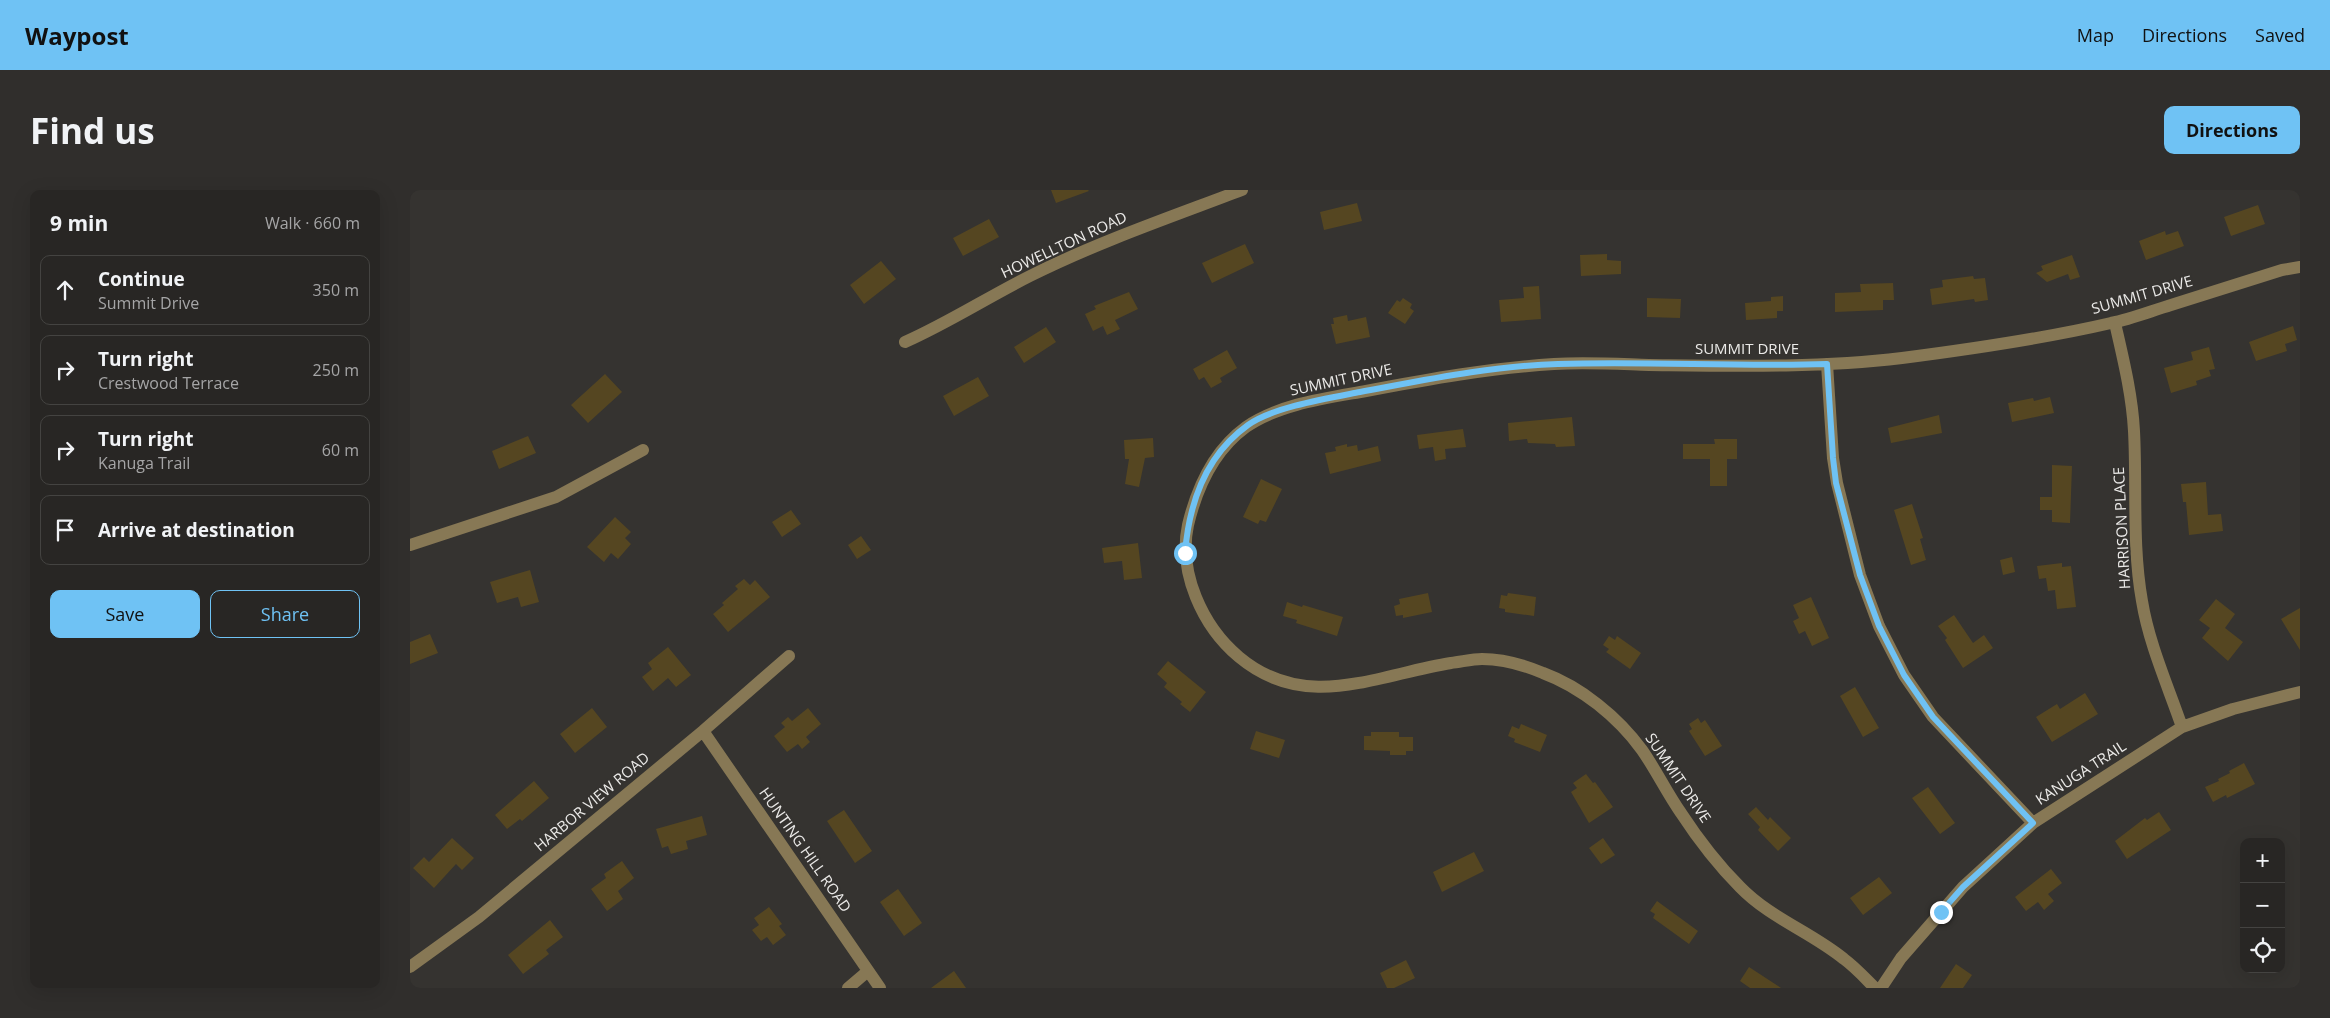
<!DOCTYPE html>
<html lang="en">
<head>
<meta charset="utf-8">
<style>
  :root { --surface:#282624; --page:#302e2c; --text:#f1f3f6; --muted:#a5a5a6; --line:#444341; --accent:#6fc2f4 }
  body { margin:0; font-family:"Open Sans",sans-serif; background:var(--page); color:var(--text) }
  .controls { position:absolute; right:15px; bottom:15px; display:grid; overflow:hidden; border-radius:10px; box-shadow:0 5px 20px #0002 }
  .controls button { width:45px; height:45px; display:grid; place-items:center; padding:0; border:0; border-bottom:1px solid var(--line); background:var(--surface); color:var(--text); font:25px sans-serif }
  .stop { position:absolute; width:15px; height:15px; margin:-11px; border:4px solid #6fc2f4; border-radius:50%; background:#fff }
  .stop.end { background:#6fc2f4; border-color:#fff; box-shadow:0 1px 5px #0008 }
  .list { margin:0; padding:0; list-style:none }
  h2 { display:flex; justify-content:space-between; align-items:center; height:65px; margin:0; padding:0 20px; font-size:21px }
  h2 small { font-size:16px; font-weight:400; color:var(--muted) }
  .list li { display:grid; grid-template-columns:32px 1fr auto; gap:15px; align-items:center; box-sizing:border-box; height:70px; margin:0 10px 10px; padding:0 10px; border:1px solid var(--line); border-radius:10px }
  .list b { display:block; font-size:19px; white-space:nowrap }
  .list p { margin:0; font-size:16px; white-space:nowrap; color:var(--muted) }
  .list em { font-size:16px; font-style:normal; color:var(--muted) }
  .actions { display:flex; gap:10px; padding:15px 20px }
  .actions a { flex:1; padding:11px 0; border:1px solid var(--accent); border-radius:10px; text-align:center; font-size:18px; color:var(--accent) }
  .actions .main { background:var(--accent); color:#111 }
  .icon { flex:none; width:28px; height:28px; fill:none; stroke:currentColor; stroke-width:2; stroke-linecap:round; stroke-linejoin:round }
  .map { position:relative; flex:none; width:1890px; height:798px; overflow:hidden; border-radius:10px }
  header { display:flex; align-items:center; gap:30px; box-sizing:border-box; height:70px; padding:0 25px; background:var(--accent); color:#111 }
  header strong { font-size:24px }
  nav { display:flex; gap:28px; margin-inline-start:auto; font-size:18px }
  .intro { display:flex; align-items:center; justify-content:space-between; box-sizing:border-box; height:120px; padding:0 30px }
  h1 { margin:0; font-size:35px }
  .button { padding:12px 22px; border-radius:10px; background:var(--accent); color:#111; font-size:18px; font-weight:700 }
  main { display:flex; gap:30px; padding:0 30px }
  aside { flex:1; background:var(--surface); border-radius:10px; box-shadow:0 5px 20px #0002 }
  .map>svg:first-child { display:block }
  .building { fill:#554621 }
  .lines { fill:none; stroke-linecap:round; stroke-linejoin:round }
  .minor { stroke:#877855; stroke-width:12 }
  .route { stroke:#6fc2f4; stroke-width:6 }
  .labels { text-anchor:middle; stroke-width:4; stroke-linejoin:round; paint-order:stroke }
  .street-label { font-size:15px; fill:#ebeae8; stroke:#353330 }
</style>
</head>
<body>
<header>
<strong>Waypost</strong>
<nav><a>Map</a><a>Directions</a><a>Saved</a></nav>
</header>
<div class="intro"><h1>Find us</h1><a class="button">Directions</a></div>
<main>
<aside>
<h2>9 min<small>Walk · 660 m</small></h2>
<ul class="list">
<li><svg class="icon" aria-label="ahead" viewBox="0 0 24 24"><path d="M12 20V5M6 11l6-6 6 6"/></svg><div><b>Continue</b><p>Summit Drive</p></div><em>350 m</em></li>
<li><svg class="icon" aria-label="right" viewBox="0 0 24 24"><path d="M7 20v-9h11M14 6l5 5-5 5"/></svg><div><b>Turn right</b><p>Crestwood Terrace</p></div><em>250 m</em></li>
<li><svg class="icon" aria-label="right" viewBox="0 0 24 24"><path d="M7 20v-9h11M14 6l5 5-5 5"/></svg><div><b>Turn right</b><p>Kanuga Trail</p></div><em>60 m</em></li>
<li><svg class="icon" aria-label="arrive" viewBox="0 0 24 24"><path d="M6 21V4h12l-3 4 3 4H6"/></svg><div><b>Arrive at destination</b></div></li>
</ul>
<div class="actions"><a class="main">Save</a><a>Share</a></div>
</aside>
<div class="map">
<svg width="1890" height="798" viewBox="0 0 1890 798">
  <rect width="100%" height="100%" fill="#353330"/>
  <!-- building -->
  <path class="building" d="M641 0H678L679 1 646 13Z
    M947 13 952 31 914 40 910 22Z
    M1848 15 1855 34 1821 46 1814 27Z
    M579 29 589 47 553 66 543 48Z
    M1755 41 1756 45 1768 41 1774 56 1736 70 1729 51Z
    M835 54 844 73 802 93 792 73Z
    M1197 64V70L1211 71V84L1171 86 1170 65Z
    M1662 65 1670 87 1660 90 1658 84 1637 92 1626 83 1633 80 1631 76Z
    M471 71 486 89 454 114 440 95Z
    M1563 86 1564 89 1575 88 1578 110 1565 112 1564 109 1522 115 1520 99 1533 97 1532 90Z
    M1483 93 1484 110H1473V120L1425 122V103L1451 102 1450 94Z
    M1129 96 1131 129 1091 132 1089 110 1114 108 1113 97Z
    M719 102 728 119 705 130 710 139 697 145 693 136 683 141 675 124 686 119 684 116Z
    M1373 106V121H1367V128L1336 130 1335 113 1361 111V107Z
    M993 108 1002 114 1000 118 1004 121 995 134 978 123 987 110 990 112Z
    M1237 108 1271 109 1270 128 1237 127Z
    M937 125 938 131 956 127 960 147 926 154 921 134H924L923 128Z
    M1883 136 1887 150 1875 154 1877 161 1846 171 1839 152Z
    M636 137 646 152 614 173 604 157Z
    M1799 157 1805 179 1799 180 1801 186 1786 191 1787 195 1761 203 1754 178 1783 170 1781 162Z
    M817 160 827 178 810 188 812 192 801 198 794 187 789 190 783 179Z
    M195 184 212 202 178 233 161 215Z
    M568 187 579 206 544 226 533 206Z
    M1640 207 1644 223 1602 232 1598 213 1623 208 1624 211Z
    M1529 225 1532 243 1481 253 1478 238Z
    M1162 227 1165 256 1146 257 1145 254 1118 253 1117 249 1099 251 1098 233Z
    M1053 239 1056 257 1035 259 1036 269 1025 271 1023 257 1009 259 1007 245Z
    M118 246 126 263 89 279 82 261Z
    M743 248 744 267 735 268 729 297 715 294 719 269H715L714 250Z
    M1304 249H1327V269H1317V296H1300V269H1273V254H1305Z
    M937 254V257L947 255 948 261 968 256 971 271 920 284 915 263 926 261 925 257Z
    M1642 275 1662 276 1660 333 1642 332V320H1630V307H1642Z
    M851 289 872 299 856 332 850 330 848 334 833 327Z
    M1796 292 1798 325 1811 324 1813 341 1779 345 1776 312H1773L1771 294Z
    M1502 314 1513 348 1510 349 1516 370 1501 375 1484 320Z
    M381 320 391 334 372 347 362 332Z
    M205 327 221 342 215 348 221 354 208 369 201 363 194 372 177 357Z
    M451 346 461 360 447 369 438 355Z
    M728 353 732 388 714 390 712 371 694 373 692 358Z
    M1602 367 1605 382 1593 385 1590 370Z
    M1652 373V377L1661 376 1666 417 1647 419 1645 400 1638 401 1636 388 1629 389 1627 376Z
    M120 380 129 412 111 417 108 407 87 413 80 392Z
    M334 389 340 395 345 390 360 407 318 442 303 424 314 415 312 413 328 399 325 396Z
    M1018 403 1022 422 993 428V425L986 426 984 416 990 414 989 409Z
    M1098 403 1126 407 1124 426 1095 422V419L1089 418 1091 405 1097 406Z
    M1401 407 1419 448 1402 456 1395 441 1389 444 1383 431 1389 428 1383 415Z
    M1806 409 1825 424 1815 438 1833 452 1818 471 1792 448 1800 438 1789 430Z
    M877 412 892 417 893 415 933 427 927 446 886 433 887 430 873 426Z
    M1890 418V460L1871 429Z
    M1544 425 1563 453 1574 445 1583 458 1553 478 1535 450 1537 448 1528 436Z
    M20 444 28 463 0 474V452Z
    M1199 446 1205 450 1207 446 1231 463 1220 479 1196 462 1199 459 1193 455Z
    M258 457 281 485 266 497 258 488 243 501 232 487 242 479 238 473Z
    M758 471 796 502 780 522 770 514 772 512 754 497 757 493 747 484Z
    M1445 497 1469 538 1453 547 1430 506Z
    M1675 503 1688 524 1642 552 1626 527 1647 514 1650 519Z
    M182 518 197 537 165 563 150 544Z
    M398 518 411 534 396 547 400 552 392 559 388 554 377 562 364 546 375 537 371 533 378 527 382 531Z
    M1288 528 1291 533 1295 530 1312 556 1295 566 1279 541 1282 539 1279 534Z
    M1111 534 1137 545 1130 562 1104 552 1105 549 1098 546 1102 536 1109 539Z
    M846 541 875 550 869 568 840 559Z
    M961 542H989V547H1003V561H996V565H980V561L954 560V546H961Z
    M1834 573 1845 594 1817 608 1816 605 1803 612 1795 597 1809 591 1808 589 1820 583 1819 581Z
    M1176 584 1183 593 1185 592 1203 617 1179 633 1161 602 1167 598 1163 593Z
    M124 591 139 608 112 631 110 629 97 639 85 625Z
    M1518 597 1545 633 1530 644 1502 608Z
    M1346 617 1358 630 1360 627 1381 648 1368 661 1348 640 1350 637 1338 624Z
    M434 620 462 661 445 673 417 631Z
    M1749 622 1761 640 1717 669 1705 651 1735 628 1737 630Z
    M292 626 297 645 276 651 278 659 261 664 258 656 252 658 246 639Z
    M42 648 64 668 52 680 46 674 24 698 3 678 14 667 19 672Z
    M1193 648 1205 665 1191 674 1179 658Z
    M1064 662 1074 681 1032 702 1023 682Z
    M212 671 224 688 208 701 213 709 197 721 181 699 196 688 194 684Z
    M1641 679 1652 693 1638 704 1644 711 1634 720 1628 712 1616 721 1605 707Z
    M1469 687 1482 703 1453 725 1440 708Z
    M488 699 512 733 494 746 470 712Z
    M1247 711 1288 741 1279 754 1243 728 1245 724 1240 721Z
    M359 717 372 734 369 736 376 745 363 755 357 747 351 751 342 740 349 735 344 728Z
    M140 730 153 747 136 760 139 764 113 784 98 765Z
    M996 770 1005 788 984 798H977L970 783Z
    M1546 774 1562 785 1553 798H1530Z
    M1339 777 1371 798H1340L1330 791Z
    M544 781 556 798H521Z"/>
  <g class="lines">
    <!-- minor -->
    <path class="minor" d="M1705 133C1713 168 1722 204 1724 241 1727 297 1722 355 1732 411 1739 454 1758 496 1772 537
      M495 152C538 133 578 107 620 86 688 52 761 27 832 0
      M1417 174 1423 268 1427 293 1450 385 1469 436 1494 485 1523 527 1623 633
      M0 355 146 307 233 260
      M293 541 470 798
      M0 777 69 727 293 541 379 466
      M438 798 458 781
      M1465 798C1455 788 1445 777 1434 769 1401 742 1360 728 1330 697 1308 675 1288 649 1271 623 1257 603 1246 580 1232 560 1208 527 1171 497 1133 483 1114 475 1093 469 1072 469 1062 469 1051 472 1041 473 966 485 896 523 829 467 792 436 768 382 778 335 787 297 803 261 836 237 869 214 917 208 956 201 1019 189 1081 178 1144 174 1176 172 1208 174 1239 175 1324 176 1409 178 1492 168 1562 159 1632 149 1701 133 1721 129 1741 121 1761 115 1798 103 1835 92 1872 80L1890 77
      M1471 798 1491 768 1553 697 1623 633 1772 537 1823 519 1890 502"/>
  </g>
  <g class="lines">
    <!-- route -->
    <path class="route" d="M775 363C779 314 796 265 838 235 863 217 919 208 950 202 1015 190 1081 176 1148 174 1238 171 1327 177 1417 174L1423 268 1426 293 1450 385 1469 436 1494 485 1523 527 1623 633 1553 697 1531 722"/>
  </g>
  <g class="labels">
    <!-- street labels -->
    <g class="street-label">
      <text transform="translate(654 55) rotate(-25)" y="5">HOWELLTON ROAD</text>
      <text transform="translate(1732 105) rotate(-16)" y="5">SUMMIT DRIVE</text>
      <text x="1337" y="164">SUMMIT DRIVE</text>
      <text transform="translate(931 190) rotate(-12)" y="5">SUMMIT DRIVE</text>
      <text transform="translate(1712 338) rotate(-93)" y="5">HARRISON PLACE</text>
      <text transform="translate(1671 583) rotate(-33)" y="5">KANUGA TRAIL</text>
      <text transform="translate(1268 588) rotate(56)" y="5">SUMMIT DRIVE</text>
      <text transform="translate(182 612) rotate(-40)" y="5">HARBOR VIEW ROAD</text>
      <text transform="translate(395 660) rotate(55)" y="5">HUNTING HILL ROAD</text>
    </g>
  </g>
</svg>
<div class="controls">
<button>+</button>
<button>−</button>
<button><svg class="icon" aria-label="locate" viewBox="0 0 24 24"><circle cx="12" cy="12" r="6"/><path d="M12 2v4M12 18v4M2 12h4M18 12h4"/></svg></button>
</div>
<div class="stop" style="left:775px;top:363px"></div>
<div class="stop end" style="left:1531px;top:722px"></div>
</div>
</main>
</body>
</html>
